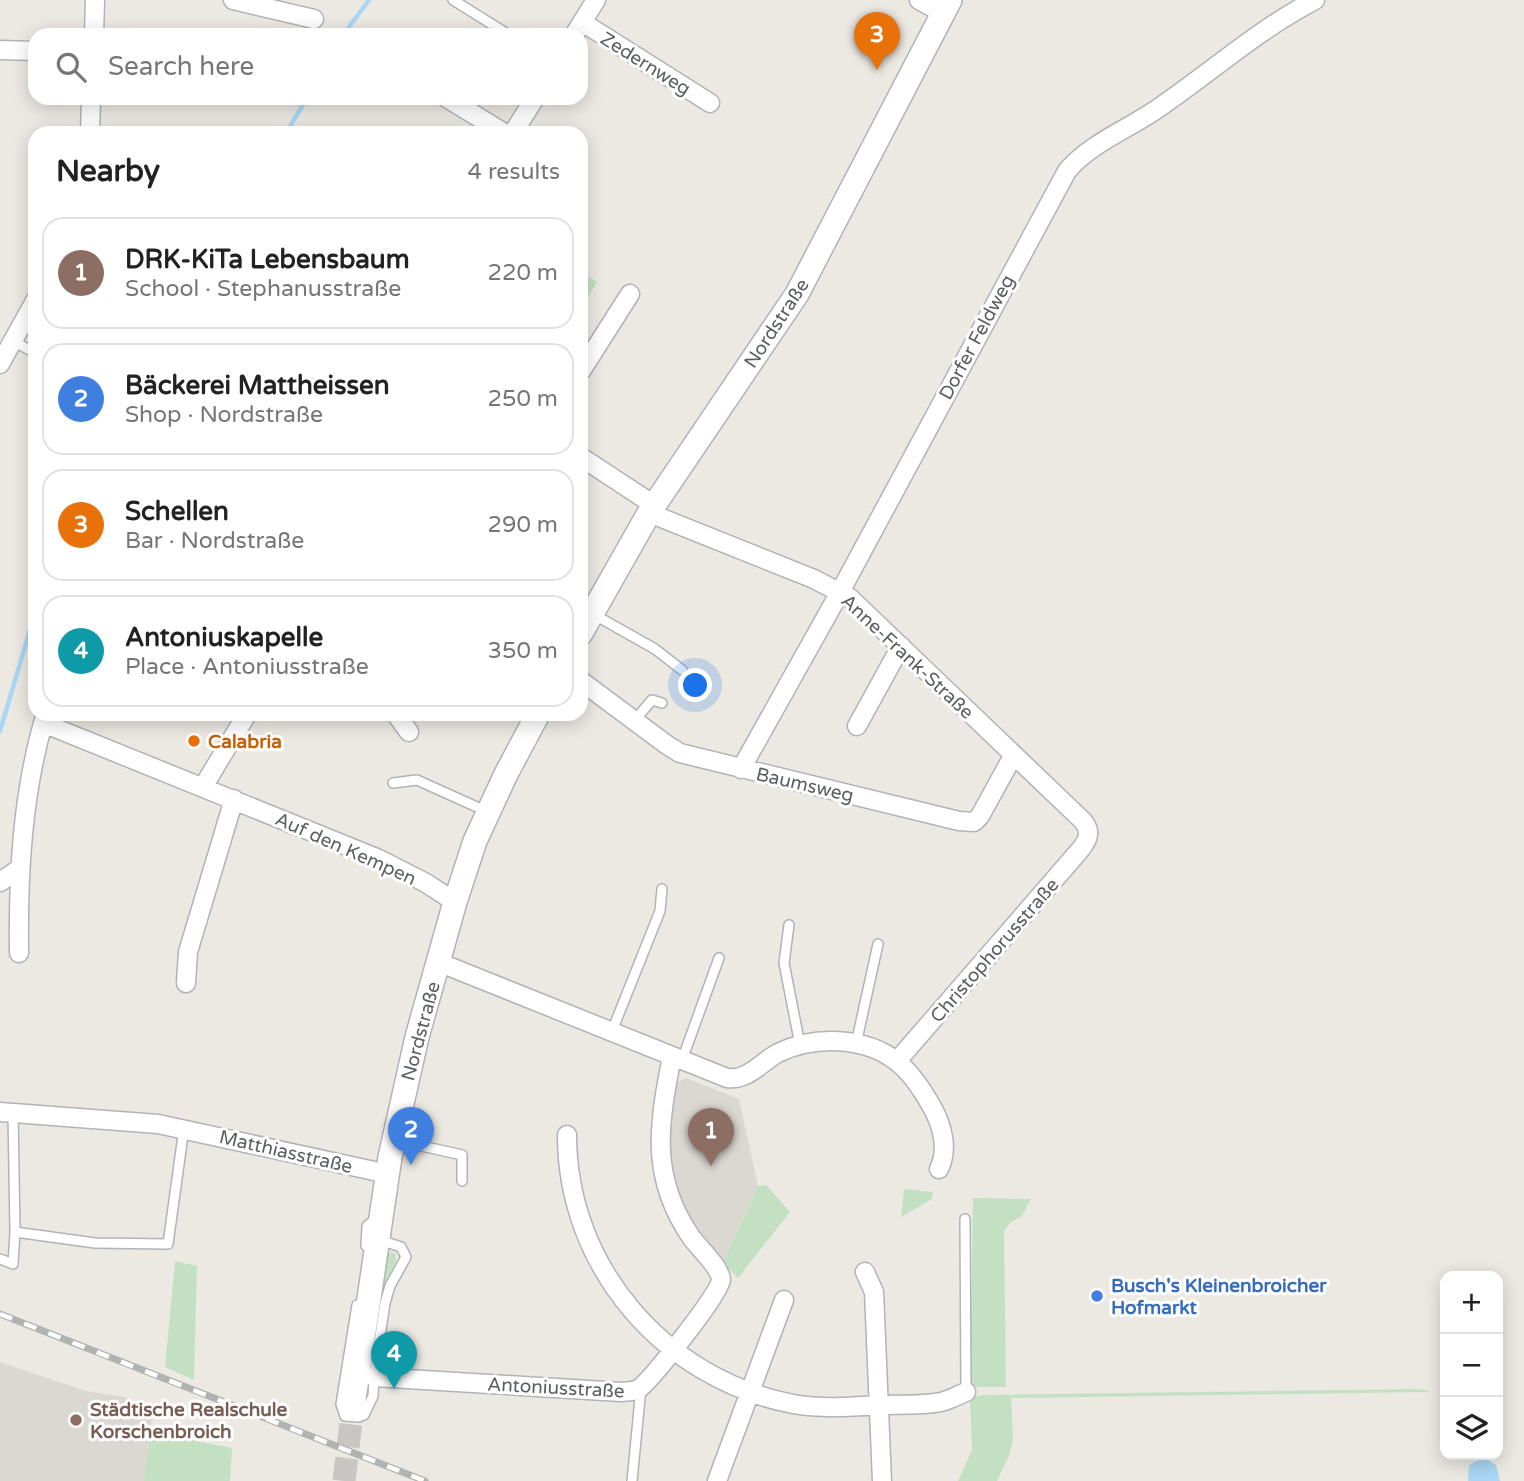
<!DOCTYPE html>
<html lang="en">
<head>
<meta charset="utf-8">
<style>
  :root { --surface:#fff; --page:#f6f6f6; --text:#222; --muted:#767676; --line:#e0e0e0; --accent:#1a73e8 }
  body { margin:0; font-family:"Varela Round",sans-serif; background:var(--page); color:var(--text) }
  .controls { position:absolute; right:21px; bottom:21px; display:grid; overflow:hidden; border-radius:14px; box-shadow:0 4px 18px #0003 }
  .controls button { width:63px; height:63px; display:grid; place-items:center; padding:0; border:0; border-bottom:2px solid var(--line); background:var(--surface); color:var(--text); font:35px sans-serif }
  .you { position:absolute; left:696px; top:686px; width:24px; height:24px; margin:-18px; border:5px solid #fff; border-radius:50%; background:#1a73e8; box-shadow:0 0 0 10px #1a73e833 }
  .badge { display:grid; place-items:center; width:46px; height:46px; border-radius:50%; background:var(--accent); color:#fff; font-size:23px; font-weight:700 }
  .pin { position:absolute; translate:-50% -58px; filter:drop-shadow(0 2px 4px #0008) }
  .pin::after { content:''; position:absolute; top:37px; width:24px; height:21px; background:inherit; clip-path:polygon(0 0,100% 0,50% 100%) }
  .list { margin:0; padding:0; list-style:none }
  h2 { display:flex; justify-content:space-between; align-items:center; height:91px; margin:0; padding:0 28px; font-size:30px }
  h2 small { font-size:23px; font-weight:400; color:var(--muted) }
  .list li { display:grid; grid-template-columns:46px 1fr auto; gap:21px; align-items:center; box-sizing:border-box; height:112px; margin:0 14px 14px; padding:0 14px; border:2px solid var(--line); border-radius:21px }
  .list b { display:block; font-size:26px; white-space:nowrap }
  .list p { margin:0; font-size:23px; white-space:nowrap; color:var(--muted) }
  .list em { font-size:23px; font-style:normal; color:var(--muted) }
  .icon { flex:none; width:38px; height:38px; fill:none; stroke:currentColor; stroke-width:2; stroke-linecap:round; stroke-linejoin:round }
  .map { position:relative; flex:none; width:1524px; height:1481px; overflow:hidden }
  .search { position:absolute; background:var(--surface); box-shadow:0 4px 18px #0003; left:28px; top:28px; width:560px; height:77px; display:flex; align-items:center; gap:18px; box-sizing:border-box; padding:0 24px; border-radius:21px; color:var(--muted); font-size:26px }
  .panel { position:absolute; background:var(--surface); box-shadow:0 4px 18px #0003; left:28px; top:126px; width:560px; height:595px; border-radius:21px }
  .map>svg:first-child { display:block }
  .education { fill:#dbd8d1 }
  .green { fill:#c3e1c2 }
  .water { fill:#aad7f4 }
  .lines { fill:none; stroke-linecap:round; stroke-linejoin:round }
  .stream { stroke:#aad7f4; stroke-width:4.5 }
  .tertiary-tunnel { stroke:#c8c6c3; stroke-width:23; stroke-dasharray:23 11; stroke-linecap:butt }
  .service-casing { stroke:#b0b3b7; stroke-width:12 }
  .minor-casing { stroke:#b0b3b7; stroke-width:21 }
  .tertiary-casing { stroke:#b0b3b7; stroke-width:26 }
  .service { stroke:#fff; stroke-width:9 }
  .minor { stroke:#fff; stroke-width:18 }
  .tertiary { stroke:#fff; stroke-width:23 }
  .rail-casing { stroke:#b1b2b2; stroke-width:7 }
  .rail { stroke:#fff; stroke-width:4.5; stroke-dasharray:13; stroke-linecap:butt }
  .food-dot { fill:#e8710a; stroke:#fff; stroke-width:2.5 }
  .shop-dot { fill:#3f7fe0; stroke:#fff; stroke-width:2.5 }
  .education-dot { fill:#8d6e63; stroke:#fff; stroke-width:2.5 }
  .labels { text-anchor:middle; stroke-width:6; stroke-linejoin:round; paint-order:stroke }
  .street-label { font-size:19px; fill:#5b5e62; stroke:#fff }
  .food-label { font-size:19px; font-weight:bold; fill:#c56008; stroke:#fff; text-anchor:start }
  .shop-label { font-size:19px; font-weight:bold; fill:#366cbe; stroke:#fff; text-anchor:start }
  .education-label { font-size:19px; font-weight:bold; fill:#785e54; stroke:#fff; text-anchor:start }
</style>
</head>
<body>
<div class="map">
<svg width="1524" height="1481" viewBox="0 0 1524 1481">
  <rect width="100%" height="100%" fill="#ece9e3"/>
  <!-- education -->
  <path class="education" d="M686 1078 739 1099 758 1186 723 1263 690 1223 679 1200 667 1151 674 1084Z
    M0 1362 86 1391 124 1397 153 1409 144 1481H0Z"/>
  <!-- green -->
  <path class="green" d="M581 272 597 282 581 308Z
    M766 1185 790 1212 738 1278 723 1263 758 1186Z
    M904 1189 933 1192 932 1199 901 1217Z
    M973 1198 1031 1199 1022 1216 1011 1222 1004 1231 1006 1387H970Z
    M389 1252 395 1253 396 1261 381 1291 386 1254Z
    M175 1261 197 1266 194 1380 165 1367Z
    M1419 1389 1431 1392 1011 1398 1013 1440 1009 1456 997 1481H958L972 1450 970 1397 982 1395Z
    M150 1432 232 1448 230 1481H144Z"/>
  <!-- water -->
  <path class="water" d="M1479 1460H1488L1496 1465 1500 1481H1468L1469 1465Z"/>
  <g class="lines">
    <!-- stream -->
    <path class="stream" d="M343 35 369 0
      M286 133 307 98
      M0 731 35 613"/>
    <!-- tertiary-tunnel -->
    <path class="tertiary-tunnel" d="M344 1481 353 1406"/>
    <defs>
      <path id="service" d="M453 0 509 35
        M13 341 35 353
        M593 614 655 649 682 670
        M634 721 652 700 662 703
        M393 783 417 780 488 812
        M789 925 784 963 800 1045
        M612 1031 660 911 662 889
        M856 1044 878 944
        M682 1060 719 958
        M13 1113 15 1232 95 1243 168 1244 184 1128
        M395 1140 462 1155V1181
        M965 1219 966 1392
        M366 1246 367 1226 378 1217
        M0 1259 13 1264 15 1232
        M357 1305 341 1404 345 1416 358 1417 364 1415 373 1396 374 1377 385 1303 390 1286 406 1257 401 1247 380 1240
        M632 1481 641 1388"/>
      <path id="minor" d="M233 0 314 19
        M919 0 943 13
        M582 22 710 103
        M94 35 95 0
        M574 35 596 0
        M0 50 35 51
        M447 98 504 133
        M90 133 91 98
        M513 133 535 98
        M0 364 35 301
        M581 371 630 294
        M581 457 654 505
        M649 513 814 579 850 598 1083 821C1092 832 1088 840 1080 850L897 1061
        M581 681 667 745 680 753 959 821 974 822 980 816 1013 756
        M46 714 43 723 379 859 426 883 455 902
        M396 714 409 732
        M857 726 901 646
        M741 769 840 592 1067 171C1090 143 1131 128 1160 107 1214 70 1256 31 1315 0
        M203 787 247 714
        M0 882 19 869
        M19 953C18 875 22 798 43 723
        M438 962 727 1078C748 1081 761 1062 778 1053 813 1036 864 1036 896 1061 911 1072 923 1091 932 1107 942 1125 949 1149 939 1169
        M186 983 188 952 234 799
        M0 1112 158 1124 388 1174
        M567 1135C567 1267 664 1379 793 1404 821 1409 850 1407 878 1405 898 1404 921 1406 941 1402 950 1400 958 1395 966 1392
        M865 1272 874 1292 882 1481
        M374 1377 621 1392C628 1391 636 1392 641 1387 654 1376 721 1292 721 1280 721 1268 698 1247 691 1237 649 1176 659 1123 672 1056
        M717 1481 784 1300"/>
      <path id="tertiary" d="M581 633 649 513 797 294 950 0
        M353 1406 390 1157 417 1037 455 902 475 841 506 774 538 714"/>
    </defs>
    <!-- service casing -->
    <use href="#service" class="service-casing"/>
    <!-- minor casing -->
    <use href="#minor" class="minor-casing"/>
    <!-- tertiary casing -->
    <use href="#tertiary" class="tertiary-casing"/>
    <!-- service -->
    <use href="#service" class="service"/>
    <!-- minor -->
    <use href="#minor" class="minor"/>
    <!-- tertiary -->
    <use href="#tertiary" class="tertiary"/>
    <defs>
      <path id="rail" d="M0 1314 425 1481"/>
    </defs>
    <!-- rail casing -->
    <use href="#rail" class="rail-casing"/>
    <!-- rail -->
    <use href="#rail" class="rail"/>
  </g>
  <!-- markers -->
  <circle class="food-dot" cx="194" cy="741" r="7"/>
  <circle class="shop-dot" cx="1097" cy="1296" r="7"/>
  <circle class="education-dot" cx="76" cy="1420" r="7"/>
  <g class="labels">
    <!-- street labels -->
    <g class="street-label">
      <text transform="translate(646 63) rotate(32)" y="7">Zedernweg</text>
      <text transform="translate(776 323) rotate(-57)" y="7">Nordstraße</text>
      <text transform="translate(976 337) rotate(-62)" y="7">Dorfer Feldweg</text>
      <text transform="translate(908 656) rotate(43)" y="7">Anne-Frank-Straße</text>
      <text transform="translate(805 784) rotate(13)" y="7">Baumsweg</text>
      <text transform="translate(346 848) rotate(24)" y="7">Auf den Kempen</text>
      <text transform="translate(994 950) rotate(-49)" y="7">Christophorusstraße</text>
      <text transform="translate(420 1031) rotate(-75)" y="7">Nordstraße</text>
      <text transform="translate(286 1151) rotate(13)" y="7">Matthiasstraße</text>
      <text transform="translate(556 1387) rotate(3)" y="7">Antoniusstraße</text>
    </g>
    <!-- food labels -->
    <g class="food-label">
      <text x="208" y="748">Calabria</text>
    </g>
    <!-- shop labels -->
    <g class="shop-label">
      <text x="1111" y="1292">Busch's Kleinenbroicher<tspan x="1111" dy="22">Hofmarkt</tspan></text>
    </g>
    <!-- education labels -->
    <g class="education-label">
      <text x="90" y="1416">Städtische Realschule<tspan x="90" dy="22">Korschenbroich</tspan></text>
    </g>
  </g>
</svg>
<div class="controls">
<button>+</button>
<button>−</button>
<button><svg class="icon" aria-label="layers" viewBox="0 0 24 24"><path d="M12 4l9 5-9 5-9-5zM3 14l9 5 9-5"/></svg></button>
</div>
<div class="you"></div>
<div class="pin badge" style="left:711px;top:1166px;background:#8d6e63">1</div>
<div class="pin badge" style="left:411px;top:1165px;background:#3f7fe0">2</div>
<div class="pin badge" style="left:877px;top:70px;background:#e8710a">3</div>
<div class="pin badge" style="left:394px;top:1389px;background:#0f9aa8">4</div>
<div class="search"><svg class="icon" aria-label="search" viewBox="0 0 24 24"><circle cx="10" cy="10" r="6"/><path d="M15 15l6 6"/></svg>Search here</div>
<section class="panel">
<h2>Nearby<small>4 results</small></h2>
<ul class="list">
<li><span class="badge" style="background:#8d6e63">1</span><div><b>DRK-KiTa Lebensbaum</b><p>School · Stephanusstraße</p></div><em>220 m</em></li>
<li><span class="badge" style="background:#3f7fe0">2</span><div><b>Bäckerei Mattheissen</b><p>Shop · Nordstraße</p></div><em>250 m</em></li>
<li><span class="badge" style="background:#e8710a">3</span><div><b>Schellen</b><p>Bar · Nordstraße</p></div><em>290 m</em></li>
<li><span class="badge" style="background:#0f9aa8">4</span><div><b>Antoniuskapelle</b><p>Place · Antoniusstraße</p></div><em>350 m</em></li>
</ul>
</section>
</div>
</body>
</html>
